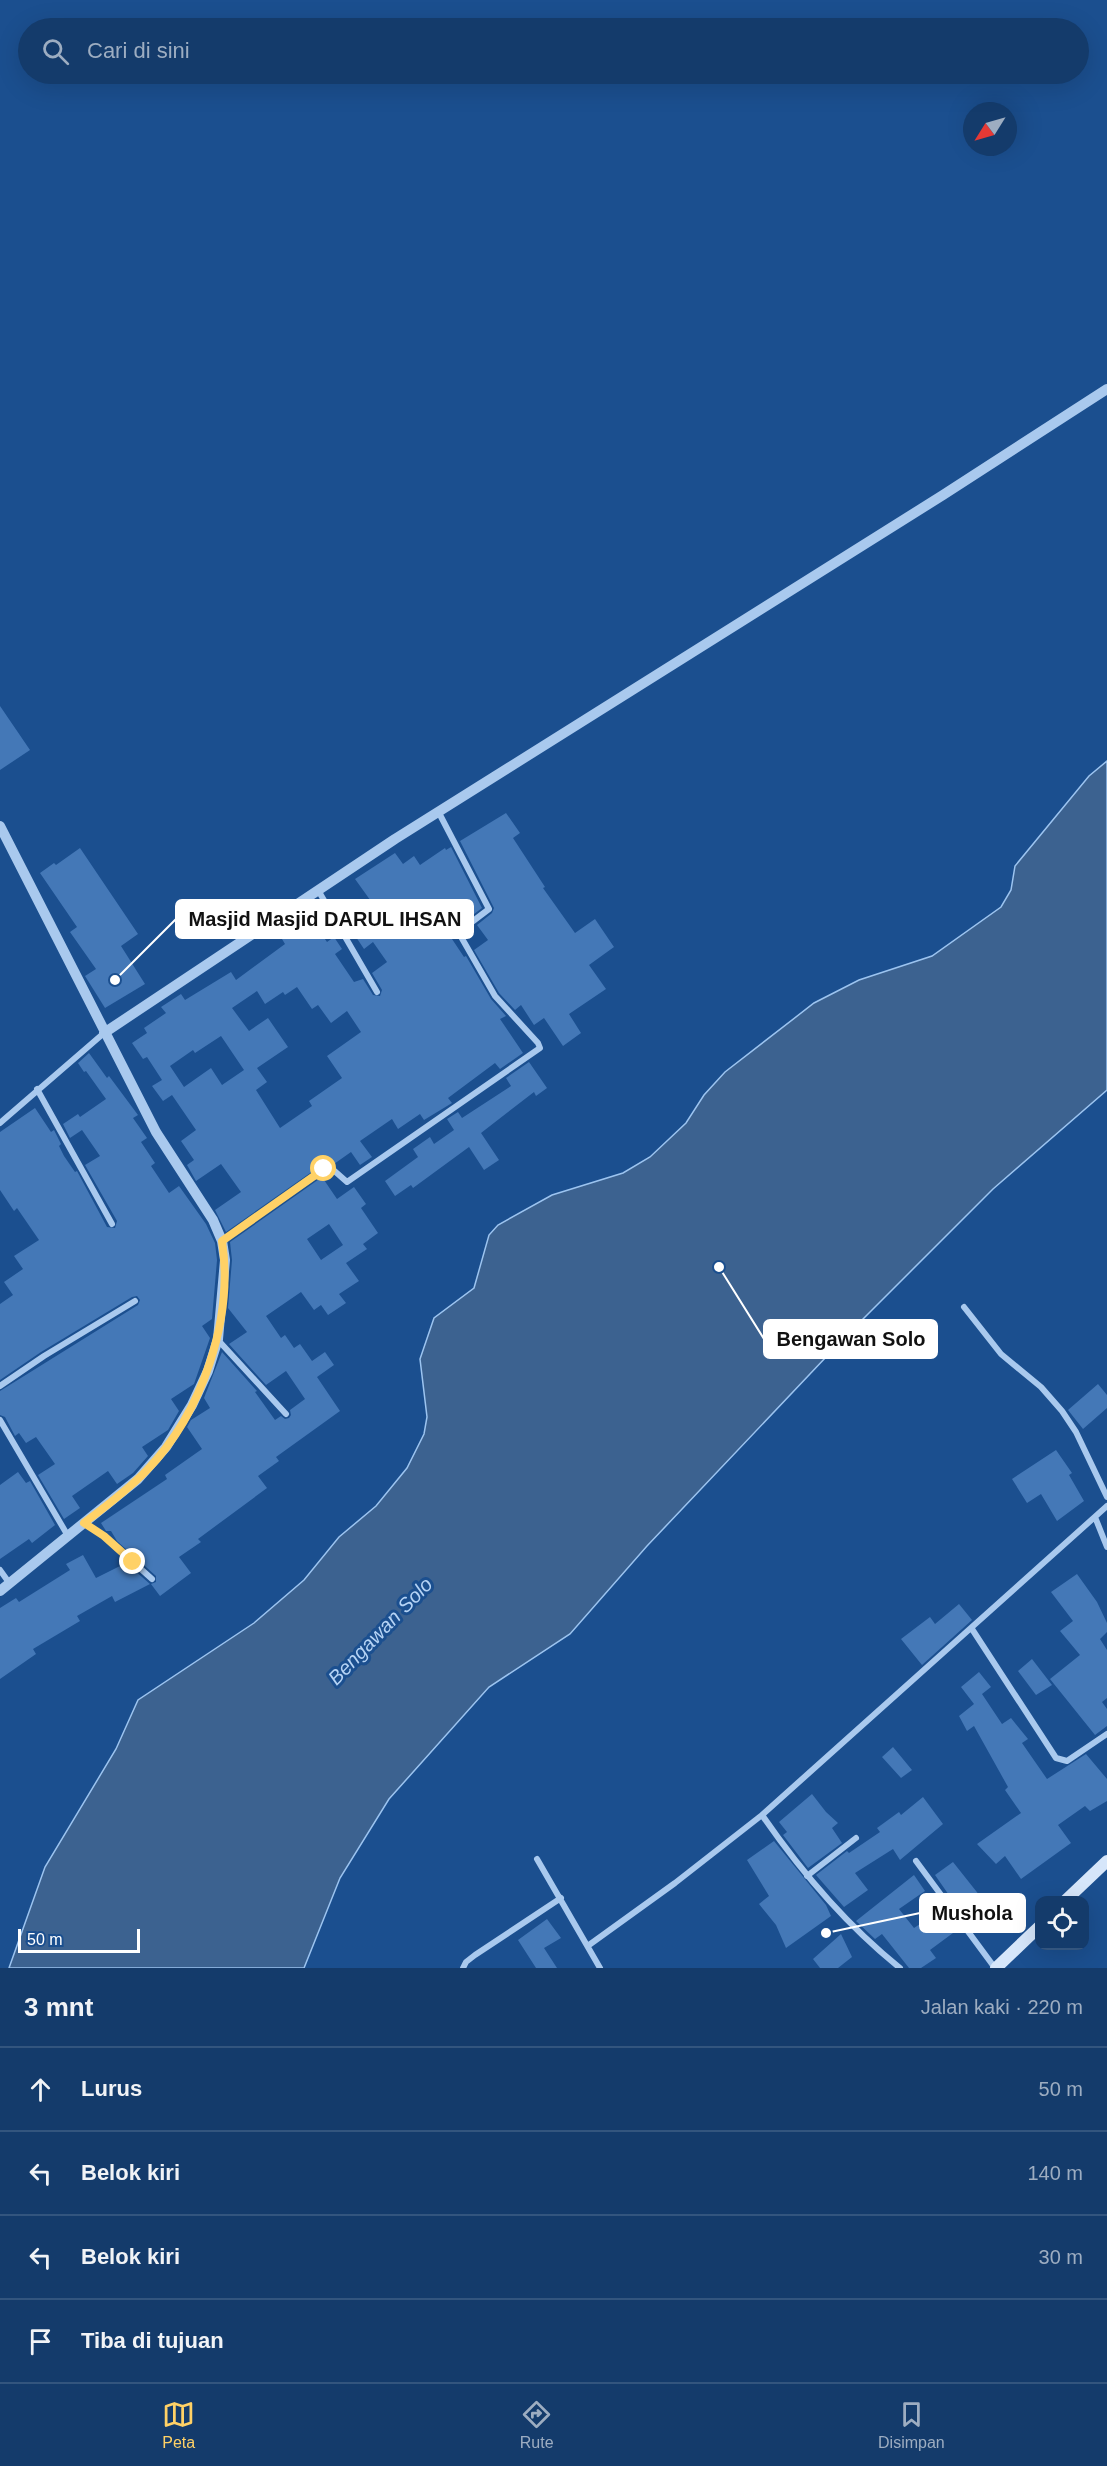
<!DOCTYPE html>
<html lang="id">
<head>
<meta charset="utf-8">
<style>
  :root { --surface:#143b6b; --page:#1d4271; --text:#f1f3f6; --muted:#9dadc1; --line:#33557e; --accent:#ffd166 }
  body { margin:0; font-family:Arial,sans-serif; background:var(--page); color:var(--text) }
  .controls { position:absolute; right:18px; bottom:18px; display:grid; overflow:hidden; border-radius:12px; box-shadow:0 6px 24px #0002 }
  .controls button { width:54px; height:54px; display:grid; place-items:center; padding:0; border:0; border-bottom:2px solid var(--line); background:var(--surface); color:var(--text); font:30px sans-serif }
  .compass { position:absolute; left:963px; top:102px; width:54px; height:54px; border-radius:50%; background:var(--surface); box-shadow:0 6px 24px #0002; rotate:233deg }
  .scale { position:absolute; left:18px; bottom:15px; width:122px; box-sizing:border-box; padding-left:6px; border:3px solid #fff; border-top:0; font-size:16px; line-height:21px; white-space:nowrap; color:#fff; -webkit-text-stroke:4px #1b4f8f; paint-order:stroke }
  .stop { position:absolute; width:18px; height:18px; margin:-14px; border:4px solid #ffd166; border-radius:50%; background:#fff }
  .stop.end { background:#ffd166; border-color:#fff; box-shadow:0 2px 6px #0008 }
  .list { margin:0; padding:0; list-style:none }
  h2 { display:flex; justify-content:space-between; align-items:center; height:78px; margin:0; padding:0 24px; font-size:26px }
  h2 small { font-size:20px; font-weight:400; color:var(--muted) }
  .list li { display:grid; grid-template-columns:39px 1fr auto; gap:18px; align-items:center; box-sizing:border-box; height:84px; padding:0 24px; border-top:2px solid var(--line) }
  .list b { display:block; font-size:22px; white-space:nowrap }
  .list em { font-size:20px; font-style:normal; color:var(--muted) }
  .icon { flex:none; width:33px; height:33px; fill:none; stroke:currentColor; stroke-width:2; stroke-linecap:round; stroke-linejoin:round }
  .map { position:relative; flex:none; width:1107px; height:1968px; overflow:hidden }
  .search { position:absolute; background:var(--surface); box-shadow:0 6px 24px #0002; left:18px; right:18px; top:18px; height:66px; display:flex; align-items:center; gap:15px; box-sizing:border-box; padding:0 21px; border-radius:33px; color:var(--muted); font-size:22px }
  .sheet { height:414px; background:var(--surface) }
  nav { display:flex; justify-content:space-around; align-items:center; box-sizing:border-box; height:84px; border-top:2px solid var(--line); background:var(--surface); font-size:16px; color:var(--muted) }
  nav a { display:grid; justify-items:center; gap:3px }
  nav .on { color:var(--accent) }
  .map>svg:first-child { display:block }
  .water { fill:#3c6290; stroke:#9cc4f0; stroke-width:1.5 }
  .building { fill:#4478b7; fill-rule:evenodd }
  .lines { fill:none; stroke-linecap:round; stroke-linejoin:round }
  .minor { stroke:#a9c9ee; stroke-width:6 }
  .tertiary { stroke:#a9c9ee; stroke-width:10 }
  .secondary { stroke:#d6e6fa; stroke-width:12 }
  .route { stroke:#ffd166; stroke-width:8 }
  .labels { text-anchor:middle; stroke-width:6; stroke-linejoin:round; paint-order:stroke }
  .water-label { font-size:20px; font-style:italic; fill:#b5d3f5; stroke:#1b4f8f }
  .leader { fill:none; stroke:#fff; stroke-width:2 }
  .callout-dot { fill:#fff; stroke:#1b4f8f; stroke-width:2 }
  .callout { fill:#fff; stroke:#fff; stroke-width:2 }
  .callout-label { font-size:20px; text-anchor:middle; font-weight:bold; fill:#111 }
</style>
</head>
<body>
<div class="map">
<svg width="1107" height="1968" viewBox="0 0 1107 1968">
  <rect width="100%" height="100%" fill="#1b4f8f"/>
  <!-- water -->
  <path class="water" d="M1107 761V1090L993 1189 845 1337 647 1546 570 1634 489 1687 389 1799 340 1878 304 1968H9L45 1867 116 1749 138 1700 254 1623 304 1580 339 1537 376 1506 407 1468 424 1434 427 1417 420 1359 434 1318 474 1288 489 1235 498 1225 552 1195 623 1173 650 1157 686 1123 704 1095 725 1072 814 1003 859 980 932 956 1001 907 1011 890 1015 866 1089 776Z"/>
  <!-- building -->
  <path class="building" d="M0 706 30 750 0 770Z
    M506 813 520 833 513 838 545 887 543 888 575 933 595 919 614 947 589 965 606 989 569 1014 581 1033 563 1046 544 1018 534 1025 521 1005 515 1010 499 993 474 950 488 940 477 925 492 913 494 908 460 841Z
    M451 847 482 908 457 927 455 933 450 936 464 957 466 956 491 999 506 1016 500 1019 523 1053 500 1069 495 1063 448 1098 452 1103 424 1120 420 1114 398 1129 392 1119 360 1141 372 1157 360 1165 351 1152 334 1164 331 1162 323 1164 226 1232 215 1210 241 1192 221 1164 196 1181 187 1165 194 1160 181 1141 196 1130 172 1095 163 1101 152 1086 162 1080 147 1057 143 1059 132 1043 147 1033 144 1028 166 1013 161 1007 181 994 185 1000 231 972 236 980 285 944 282 939 311 919 327 942 334 937 342 949 335 954 354 982 363 979 373 995 380 996 382 990 372 973 387 962 373 942 364 949 356 937 373 925 363 911 373 904 355 879 395 853 403 864 414 856 420 865 445 848 446 850ZM297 987 312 1009 318 1005 331 1023 347 1011 361 1032 327 1056 342 1078 309 1101 312 1106 280 1128 256 1090 267 1082 257 1068 288 1047 268 1018 249 1031 232 1008 257 991 265 1004 283 992 285 995ZM221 1036 244 1070 222 1085 211 1068 184 1087 170 1066 193 1050 195 1053Z
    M80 848 138 934 121 946 145 984 105 1008 85 976 96 969 70 932 77 927 40 873 54 863 56 865Z
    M89 1053 107 1078 109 1076 138 1115 133 1118 147 1138 141 1142 155 1163 151 1166 169 1193 179 1186 206 1224 215 1243 217 1260 212 1319 202 1326 210 1338 194 1384 171 1399 179 1411 168 1430 142 1447 148 1456 133 1473 117 1484 108 1471 72 1496 80 1508 64 1519 38 1475 55 1464 36 1437 26 1443 19 1433 15 1436 5 1417 0 1415V1391L138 1305 140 1300 137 1296 132 1297 41 1352 0 1380V1304L13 1295 4 1282 23 1269 14 1256 39 1240 17 1208 14 1211 0 1190V1132L35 1108 51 1132 54 1130 61 1144 59 1146 64 1156 75 1172 77 1171 107 1227 115 1228 117 1221 85 1165 100 1156 82 1130 70 1138 63 1124 78 1114 80 1117 106 1099 86 1071 84 1072 78 1063Z
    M529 1062 547 1088 536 1096 534 1092 481 1133 499 1160 484 1170 469 1147 413 1188 411 1185 395 1196 385 1181 418 1157 413 1149 430 1137 434 1144 454 1130 447 1119 458 1112 462 1118 511 1086 506 1078Z
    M322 1177 337 1199 354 1187 366 1204 361 1208 378 1233 363 1244 367 1249 346 1263 359 1281 339 1294 346 1303 328 1315 321 1305 314 1310 301 1292 266 1316 281 1338 285 1335 294 1348 300 1344 312 1361 325 1352 334 1365 317 1377 340 1411 276 1457 279 1461 258 1476 267 1488 198 1539 201 1542 179 1557 191 1573 160 1596 151 1584 156 1582V1576L117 1541 111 1531H106L101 1523 167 1479 165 1475 202 1449 187 1427 191 1420 210 1408 204 1398 222 1352 257 1391 255 1392 275 1420 281 1416 285 1419 289 1418 291 1415 290 1410 305 1399 286 1371 266 1385 229 1344 247 1332 228 1308 232 1260 230 1242ZM329 1224 343 1245 321 1260 307 1239Z
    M1098 1384 1107 1395V1408L1083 1429 1068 1410Z
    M1056 1450 1072 1473 1069 1475 1084 1501 1057 1521 1041 1494 1027 1503 1012 1479Z
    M18 1472 26 1483 30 1481 55 1525 32 1543 29 1539 0 1559V1485Z
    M83 1555 96 1578 126 1563 150 1584 115 1602 112 1596 77 1616 80 1621 33 1649 36 1654 0 1679V1608L16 1598 19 1602 70 1570 66 1564Z
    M1077 1574 1097 1602 1107 1623V1632L1100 1639 1107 1650V1698L1102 1702 1107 1709V1726L1095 1735 1050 1679 1080 1655 1060 1631 1073 1621 1051 1592Z
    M959 1604 972 1620 922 1665 901 1639 930 1617 935 1624Z
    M1032 1659 1052 1685 1036 1695 1018 1671Z
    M979 1672 991 1687 982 1694 1002 1724 1011 1718 1028 1739 1022 1743 1047 1779 1086 1754 1107 1779V1801L1090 1811 1085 1806 1058 1825 1071 1843 1021 1879 1005 1856 996 1864 977 1844 1021 1813 1005 1790 1008 1787 974 1726 967 1731 959 1716 974 1704 961 1687Z
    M893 1747 912 1770 901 1778 882 1757Z
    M812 1794 826 1812 838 1823 832 1828 842 1843 808 1868 783 1835 787 1832 779 1822Z
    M923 1797 943 1824 900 1860 893 1849 855 1873 868 1890 844 1907 816 1875 847 1851 849 1853 880 1832 877 1828 899 1812 901 1815Z
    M774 1841 826 1905 831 1916 786 1948 776 1925 759 1904 769 1896 747 1860Z
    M953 1862 980 1896 960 1911 935 1875Z
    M914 1875 925 1891 899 1909 914 1928 944 1908 951 1918 945 1923 953 1933 930 1950 936 1958 921 1968H909L882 1934 875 1939 856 1921Z
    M547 1919 561 1938 544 1948 557 1968H536L518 1940Z
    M841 1934 852 1957 838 1968H820L813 1959Z"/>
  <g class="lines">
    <!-- minor -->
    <path class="minor" d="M318 890 377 992
      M37 1089 112 1224
      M0 1123 104 1033
      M222 1241 326 1168 330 1167 347 1182 540 1048 538 1043 495 996 460 935V931L489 909 438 811
      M964 1307 1001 1354 1041 1387 1062 1411 1076 1432 1107 1497
      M218 1340 286 1414
      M0 1386 44 1356 135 1301
      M0 1420 68 1536
      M1095 1517 1107 1547
      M84 1523 104 1536 152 1579
      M0 1570 10 1584
      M972 1629 1056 1758 1067 1761 1107 1734
      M762 1815C802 1873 845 1924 900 1968
      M537 1859 600 1968
      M916 1861 995 1968
      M807 1876 856 1838
      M589 1945 675 1883 762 1815 1107 1506
      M463 1968 466 1962 475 1955 561 1898"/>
    <!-- tertiary -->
    <path class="tertiary" d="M0 826 156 1132 213 1220 222 1241 225 1260 218 1339 208 1371 192 1405 166 1447 138 1479 0 1591
      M104 1033 395 839 943 495 1107 389"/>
    <!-- secondary -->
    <path class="secondary" d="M1066 1900 1107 1861
      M996 1968 1040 1926"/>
  </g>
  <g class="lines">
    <!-- route -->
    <path class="route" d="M133 1562 104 1536 84 1523C105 1507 128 1490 147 1470 202 1413 234 1319 222 1241L324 1169"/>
  </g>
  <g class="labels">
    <!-- water labels -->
    <g class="water-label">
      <text transform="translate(380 1631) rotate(-46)" y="7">Bengawan Solo</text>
    </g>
  </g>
  <!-- callouts -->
  <path class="leader" d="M115 980L176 919M719 1267L764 1339M826 1933L920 1913"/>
  <g class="callout-dot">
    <circle cx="115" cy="980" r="6"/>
    <circle cx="719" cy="1267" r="6"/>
    <circle cx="826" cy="1933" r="6"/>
  </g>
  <g class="callout">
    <rect x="176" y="900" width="297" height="38" rx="6"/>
    <rect x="764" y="1320" width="173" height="38" rx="6"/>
    <rect x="920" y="1894" width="105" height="38" rx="6"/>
  </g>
  <g class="callout-label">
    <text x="325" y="926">Masjid Masjid DARUL IHSAN</text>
    <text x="851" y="1346">Bengawan Solo</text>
    <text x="972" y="1920">Mushola</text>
  </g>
</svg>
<div class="controls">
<button><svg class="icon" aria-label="locate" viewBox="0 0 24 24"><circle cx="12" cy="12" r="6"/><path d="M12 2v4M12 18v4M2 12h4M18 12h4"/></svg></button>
</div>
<svg class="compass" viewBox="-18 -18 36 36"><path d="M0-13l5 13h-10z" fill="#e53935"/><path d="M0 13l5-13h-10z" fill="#9dadc1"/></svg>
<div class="scale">50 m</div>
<div class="stop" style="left:324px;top:1169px"></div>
<div class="stop end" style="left:133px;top:1562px"></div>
<div class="search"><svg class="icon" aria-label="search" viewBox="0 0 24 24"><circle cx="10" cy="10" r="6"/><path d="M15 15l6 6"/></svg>Cari di sini</div>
</div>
<section class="sheet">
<h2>3 mnt<small>Jalan kaki · 220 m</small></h2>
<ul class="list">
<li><svg class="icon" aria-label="ahead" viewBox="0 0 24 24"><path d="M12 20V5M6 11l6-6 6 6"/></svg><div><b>Lurus</b></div><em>50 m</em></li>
<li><svg class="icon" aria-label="left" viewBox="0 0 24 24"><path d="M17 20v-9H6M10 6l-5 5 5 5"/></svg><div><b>Belok kiri</b></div><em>140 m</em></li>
<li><svg class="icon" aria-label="left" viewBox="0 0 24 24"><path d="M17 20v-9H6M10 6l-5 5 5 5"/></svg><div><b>Belok kiri</b></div><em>30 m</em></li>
<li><svg class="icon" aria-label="arrive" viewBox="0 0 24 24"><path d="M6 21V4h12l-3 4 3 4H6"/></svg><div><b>Tiba di tujuan</b></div></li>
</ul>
</section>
<nav>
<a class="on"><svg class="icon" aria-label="map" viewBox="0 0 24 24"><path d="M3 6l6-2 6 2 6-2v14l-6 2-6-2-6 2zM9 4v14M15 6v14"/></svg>Peta</a>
<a><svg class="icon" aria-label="directions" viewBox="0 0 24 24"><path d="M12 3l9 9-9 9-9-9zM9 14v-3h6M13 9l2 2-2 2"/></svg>Rute</a>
<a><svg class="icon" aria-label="saved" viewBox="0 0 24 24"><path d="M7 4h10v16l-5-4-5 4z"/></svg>Disimpan</a>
</nav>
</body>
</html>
